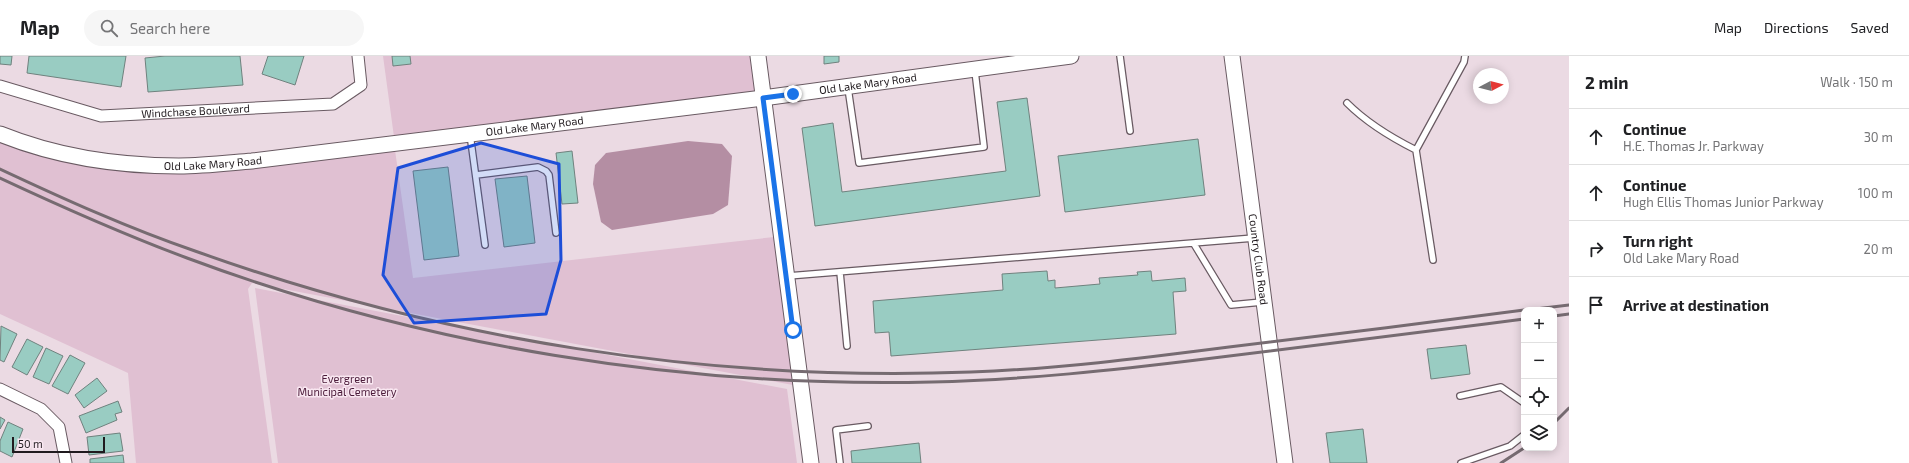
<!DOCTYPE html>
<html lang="en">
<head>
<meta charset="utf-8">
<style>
  :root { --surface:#fff; --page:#f6f6f6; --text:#202124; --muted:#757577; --line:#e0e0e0 }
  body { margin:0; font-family:"Exo 2",sans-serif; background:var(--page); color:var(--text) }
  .controls { position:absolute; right:12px; bottom:12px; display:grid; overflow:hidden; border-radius:8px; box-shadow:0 2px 10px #0003 }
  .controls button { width:36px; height:36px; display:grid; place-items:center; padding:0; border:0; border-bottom:1px solid var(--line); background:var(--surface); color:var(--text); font:20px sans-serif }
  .compass { position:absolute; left:1473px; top:12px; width:36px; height:36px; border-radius:50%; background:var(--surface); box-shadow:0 2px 10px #0003; rotate:83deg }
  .scale { position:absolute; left:12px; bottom:10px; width:93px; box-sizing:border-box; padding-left:4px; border:2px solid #201a1e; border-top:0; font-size:11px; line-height:14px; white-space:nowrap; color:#201a1e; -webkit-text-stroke:3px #f9e7f1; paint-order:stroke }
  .stop { position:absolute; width:12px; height:12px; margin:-9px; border:3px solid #1a73e8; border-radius:50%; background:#fff }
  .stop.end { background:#1a73e8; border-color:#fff; box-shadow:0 1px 4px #0008 }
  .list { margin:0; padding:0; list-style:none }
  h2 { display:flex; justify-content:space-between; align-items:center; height:52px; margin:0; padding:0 16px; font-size:17px }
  h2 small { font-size:13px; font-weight:400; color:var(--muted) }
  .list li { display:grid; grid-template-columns:26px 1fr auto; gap:12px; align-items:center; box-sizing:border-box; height:56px; padding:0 16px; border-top:1px solid var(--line) }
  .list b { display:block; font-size:15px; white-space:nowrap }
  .list p { margin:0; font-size:13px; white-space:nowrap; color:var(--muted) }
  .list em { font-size:13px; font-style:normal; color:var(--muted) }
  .icon { flex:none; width:22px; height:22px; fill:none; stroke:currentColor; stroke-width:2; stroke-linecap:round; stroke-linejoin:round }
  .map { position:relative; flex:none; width:1569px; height:407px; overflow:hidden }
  header { display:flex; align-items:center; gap:24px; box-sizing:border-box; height:56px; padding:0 20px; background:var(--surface); border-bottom:1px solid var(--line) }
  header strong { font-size:19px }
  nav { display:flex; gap:22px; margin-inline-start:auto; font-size:14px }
  .search { width:280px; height:36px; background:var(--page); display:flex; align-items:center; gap:10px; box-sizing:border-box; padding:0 14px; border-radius:22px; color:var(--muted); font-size:15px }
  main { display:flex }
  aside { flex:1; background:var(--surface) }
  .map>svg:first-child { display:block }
  .green { fill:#e0c0d2 }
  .water { fill:#b48ea3 }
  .building { fill:#99ccc2; stroke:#6f827e }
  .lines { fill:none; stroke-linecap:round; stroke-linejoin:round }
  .lane-casing { stroke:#695a62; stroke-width:8 }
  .street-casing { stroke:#695a62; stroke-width:13 }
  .secondary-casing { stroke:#695a62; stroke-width:17 }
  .lane { stroke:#fff; stroke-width:5.5 }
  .street { stroke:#fff; stroke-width:11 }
  .secondary { stroke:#fff; stroke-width:15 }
  .rail { stroke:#766b71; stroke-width:3 }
  .route { stroke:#1a73e8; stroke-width:5 }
  .marked { fill:#1d4ed8; fill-opacity:0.2; stroke:#1d4ed8; stroke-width:3; stroke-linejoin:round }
  .labels { text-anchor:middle; stroke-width:3; stroke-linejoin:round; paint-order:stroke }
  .street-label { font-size:11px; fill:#201a1e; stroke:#f9e7f1 }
  .park-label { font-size:11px; fill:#4a1a39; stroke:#f9e7f1 }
</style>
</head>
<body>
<header>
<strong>Map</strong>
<div class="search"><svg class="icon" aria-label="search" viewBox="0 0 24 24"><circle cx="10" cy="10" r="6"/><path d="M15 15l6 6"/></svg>Search here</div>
<nav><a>Map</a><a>Directions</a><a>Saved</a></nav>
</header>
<main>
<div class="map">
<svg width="1569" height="407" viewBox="0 0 1569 407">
  <rect width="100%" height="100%" fill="#ebdae3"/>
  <!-- green -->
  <path class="green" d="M383 0H750L755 36 394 81Z
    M0 85 19 93 86 110 132 115 395 94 413 222 774 181 793 329 252 227 248 233 272 407H136L128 317 0 258Z
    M255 232 787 333 797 407H278Z"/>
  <!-- water -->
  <path class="water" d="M688 85 722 88 732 100 728 149 713 158 612 174 601 166 593 128 595 109 606 97Z"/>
  <!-- building -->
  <path class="building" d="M0 0H12L11 9 0 8Z
    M29 0H126L121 31 27 17Z
    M165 0H240L243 29 148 36 145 2Z
    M268 0H304L295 29 262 18Z
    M392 0H410L411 8 393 10Z
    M824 0H839V6L824 8Z
    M1027 42 1040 140 815 170 802 72 833 67 842 136 1006 115 997 46Z
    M1198 83 1205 139 1065 156 1058 100Z
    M572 95 578 147 562 148 556 97Z
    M448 111 459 200 424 204 413 115Z
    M527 120 535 187 504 191 495 123Z
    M1047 215 1048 225 1055 224V232L1100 228 1099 222 1138 219 1137 216 1151 215 1152 225 1185 222 1186 235 1173 236 1176 278 891 300 889 276 875 277 873 245 1003 234 1002 218Z
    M1 270 17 278 4 306 0 304Z
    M27 283 43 291 27 319 12 311Z
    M1466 289 1470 318 1431 323 1427 293Z
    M46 292 63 300 49 328 33 321Z
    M70 299 85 307 68 338 52 330Z
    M97 322 107 335 84 352 75 339Z
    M118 345 122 356 115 358 117 364 86 377 79 360Z
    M0 361 5 364 0 373Z
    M8 366 23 373 12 401 0 395V385Z
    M1363 373 1367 407H1330L1326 377Z
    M120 377 123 395 89 399 87 381Z
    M919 387 921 407H852L851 395Z
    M123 399 124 407H90V403Z"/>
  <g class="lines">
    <defs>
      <path id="lane" d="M1120 0 1130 75
        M848 32 859 107 984 91 975 15
        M1347 47C1367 67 1390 81 1416 94
        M470 78 485 189
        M476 119 538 111 546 115 549 119 556 177
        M1194 188 1231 249 1262 246
        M1433 204 1416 94 1464 6 1465 0
        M840 216 847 290
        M788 220 1254 182
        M1460 340 1501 331 1524 347
        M840 407 836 374 868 370
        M1461 407 1510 390 1524 379"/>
      <g id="street">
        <path id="s1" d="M0 30 101 60 333 48 361 29 358 0"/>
        <path d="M0 333 41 353 59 371 66 407"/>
      </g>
      <g id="secondary">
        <path d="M758 0 811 407"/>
        <path id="s2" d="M1232 0 1285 407"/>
        <path id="s3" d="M0 78C57 101 117 110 179 110 203 110 228 107 252 105L763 42 1071 0"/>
      </g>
    </defs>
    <!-- lane casing -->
    <use href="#lane" class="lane-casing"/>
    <!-- street casing -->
    <use href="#street" class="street-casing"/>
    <!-- secondary casing -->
    <use href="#secondary" class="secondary-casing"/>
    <!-- lane -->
    <use href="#lane" class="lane"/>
    <!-- street -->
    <use href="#street" class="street"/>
    <!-- secondary -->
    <use href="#secondary" class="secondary"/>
    <!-- rail -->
    <path class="rail" d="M0 113C64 143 128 172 195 195 443 284 707 326 971 316 1058 313 1143 302 1229 291 1327 279 1426 267 1524 254
      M0 122C62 151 123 178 187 202 423 290 681 332 932 326 1024 324 1115 314 1205 303 1312 290 1418 277 1524 263
      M1527 254 1569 249
      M1554 260 1569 258
      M1554 367 1569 352
      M1501 407 1524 392"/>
  </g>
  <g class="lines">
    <!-- route -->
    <path class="route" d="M793 38 763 42 793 274"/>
  </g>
  <!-- marked area -->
  <path class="marked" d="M481 87 559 108 561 204 546 258 414 267 383 219 398 112Z"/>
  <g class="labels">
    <!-- street labels -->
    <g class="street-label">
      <text dy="4" stroke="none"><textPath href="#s3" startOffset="877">Old Lake Mary Road</textPath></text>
      <text dy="4" stroke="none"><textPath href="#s1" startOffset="200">Windchase Boulevard</textPath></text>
      <text dy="4" stroke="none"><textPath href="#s3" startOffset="541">Old Lake Mary Road</textPath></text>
      <text dy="4" stroke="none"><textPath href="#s3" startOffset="217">Old Lake Mary Road</textPath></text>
      <text dy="4" stroke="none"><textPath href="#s2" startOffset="205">Country Club Road</textPath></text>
    </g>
    <!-- park labels -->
    <g class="park-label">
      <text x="347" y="327">Evergreen<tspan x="347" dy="13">Municipal Cemetery</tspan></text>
    </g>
  </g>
</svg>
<div class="controls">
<button>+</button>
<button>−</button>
<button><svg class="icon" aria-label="locate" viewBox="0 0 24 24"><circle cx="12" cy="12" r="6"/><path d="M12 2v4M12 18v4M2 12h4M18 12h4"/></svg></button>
<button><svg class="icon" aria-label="layers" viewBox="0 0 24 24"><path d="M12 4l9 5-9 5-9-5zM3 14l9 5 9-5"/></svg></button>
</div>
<svg class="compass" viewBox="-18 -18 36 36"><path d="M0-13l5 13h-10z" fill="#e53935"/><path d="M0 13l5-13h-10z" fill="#757577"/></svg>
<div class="scale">50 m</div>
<div class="stop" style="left:793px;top:274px"></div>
<div class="stop end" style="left:793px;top:38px"></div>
</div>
<aside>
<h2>2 min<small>Walk · 150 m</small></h2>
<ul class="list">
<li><svg class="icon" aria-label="ahead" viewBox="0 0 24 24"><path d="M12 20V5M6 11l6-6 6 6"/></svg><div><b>Continue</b><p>H.E. Thomas Jr. Parkway</p></div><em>30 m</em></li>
<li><svg class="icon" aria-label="ahead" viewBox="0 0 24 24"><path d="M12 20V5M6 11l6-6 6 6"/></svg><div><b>Continue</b><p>Hugh Ellis Thomas Junior Parkway</p></div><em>100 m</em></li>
<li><svg class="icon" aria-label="right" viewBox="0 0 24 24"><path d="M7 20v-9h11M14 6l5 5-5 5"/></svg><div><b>Turn right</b><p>Old Lake Mary Road</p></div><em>20 m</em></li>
<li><svg class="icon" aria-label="arrive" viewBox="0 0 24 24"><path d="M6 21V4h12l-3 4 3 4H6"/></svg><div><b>Arrive at destination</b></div></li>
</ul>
</aside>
</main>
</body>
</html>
